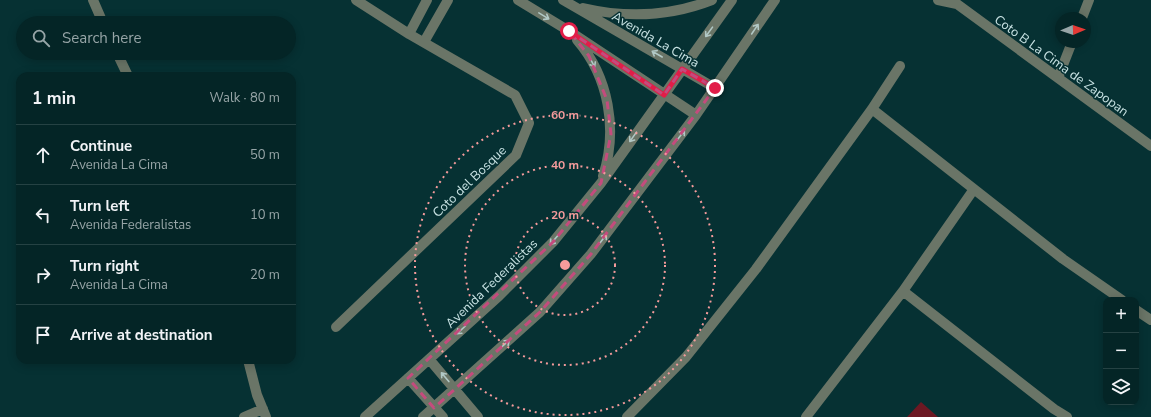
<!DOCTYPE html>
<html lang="en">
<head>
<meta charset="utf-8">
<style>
  :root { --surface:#042526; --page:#123132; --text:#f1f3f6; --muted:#97a5a7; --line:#254243 }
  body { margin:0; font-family:"Nunito Sans",sans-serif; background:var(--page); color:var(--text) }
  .controls { position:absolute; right:12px; bottom:12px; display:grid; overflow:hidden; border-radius:8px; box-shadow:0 2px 10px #0003 }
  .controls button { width:36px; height:36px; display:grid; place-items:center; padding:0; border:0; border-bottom:1px solid var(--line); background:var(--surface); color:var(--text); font:20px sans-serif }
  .compass { position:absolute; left:1055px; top:12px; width:36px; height:36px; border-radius:50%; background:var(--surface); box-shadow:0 2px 10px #0003; rotate:88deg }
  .stop { position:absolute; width:12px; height:12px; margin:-9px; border:3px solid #e11d48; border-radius:50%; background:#fff }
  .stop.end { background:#e11d48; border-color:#fff; box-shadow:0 1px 4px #0008 }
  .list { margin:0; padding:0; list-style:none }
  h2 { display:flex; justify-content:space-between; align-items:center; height:52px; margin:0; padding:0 16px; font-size:17px }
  h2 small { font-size:13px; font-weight:400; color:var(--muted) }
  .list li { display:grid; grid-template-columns:26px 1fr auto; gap:12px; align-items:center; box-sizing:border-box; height:60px; padding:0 16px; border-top:1px solid var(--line) }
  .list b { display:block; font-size:15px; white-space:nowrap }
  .list p { margin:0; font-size:13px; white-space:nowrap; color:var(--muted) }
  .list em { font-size:13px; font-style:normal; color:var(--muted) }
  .icon { flex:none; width:22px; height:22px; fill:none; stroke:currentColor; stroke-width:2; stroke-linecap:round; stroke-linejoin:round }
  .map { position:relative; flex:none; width:1151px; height:417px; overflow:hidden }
  .search { position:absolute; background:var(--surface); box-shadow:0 2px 10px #0003; left:16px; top:16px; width:280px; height:44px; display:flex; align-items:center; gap:10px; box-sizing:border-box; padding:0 14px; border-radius:22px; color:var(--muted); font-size:15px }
  .panel { position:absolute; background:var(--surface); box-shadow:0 2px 10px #0003; left:16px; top:72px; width:280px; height:292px; border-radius:12px }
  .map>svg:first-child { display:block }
  .green { fill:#6c1823 }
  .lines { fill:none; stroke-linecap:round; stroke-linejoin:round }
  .minor { stroke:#6a7567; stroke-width:10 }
  .oneway { stroke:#b1c8c5 }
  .route { stroke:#e11d48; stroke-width:5 }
  .marked { fill:none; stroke:#c44b7d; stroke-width:3; stroke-dasharray:8 5; stroke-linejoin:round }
  .ring { fill:none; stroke:#f59b9c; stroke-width:2; stroke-dasharray:2 4 }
  .labels { text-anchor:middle; stroke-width:3; stroke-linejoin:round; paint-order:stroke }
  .street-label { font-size:13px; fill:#c9e3e4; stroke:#063133 }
  .centre { fill:#f59b9c; stroke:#063133; stroke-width:2 }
  .ring-label { font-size:12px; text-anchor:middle; font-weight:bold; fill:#f59b9c; stroke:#063133; stroke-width:3; stroke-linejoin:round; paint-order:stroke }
</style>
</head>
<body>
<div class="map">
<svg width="1151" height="417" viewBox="0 0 1151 417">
  <rect width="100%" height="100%" fill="#063133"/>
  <!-- green -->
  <path class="green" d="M921 402 938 417H907Z"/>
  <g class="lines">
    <!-- minor -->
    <path class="minor" d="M93 0 103 23
      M518 0 569 31 696 115
      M563 0 715 88
      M938 0 957 4
      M954 0 957 4 1151 146
      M583 8C626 18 671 16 712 0
      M1082 18 1089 0
      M409 34 427 0
      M577 40C609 77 618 130 603 176
      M424 42 448 0
      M117 53 128 76
      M1058 78 1072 42
      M872 109 1063 259 1122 300
      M903 291 1054 409 1067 417
      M1136 310 1151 320
      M336 327 516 155 529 123 515 95 409 34 356 0
      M429 359 478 417
      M248 360 257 395 266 417
      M408 378 443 417
      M244 417 263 409
      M365 417 499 296 553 242 601 183 732 0
      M423 417 540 312 591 254 696 115 775 0
      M627 417 686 357 756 269 872 109 900 66
      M806 417 903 291 974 189"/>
  </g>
  <!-- one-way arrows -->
  <defs><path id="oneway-shaft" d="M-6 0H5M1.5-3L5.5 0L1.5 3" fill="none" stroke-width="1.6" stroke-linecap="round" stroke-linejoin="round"/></defs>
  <g class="oneway">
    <use href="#oneway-shaft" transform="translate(544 16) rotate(31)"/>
    <use href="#oneway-shaft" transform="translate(755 29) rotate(-56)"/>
    <use href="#oneway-shaft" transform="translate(709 32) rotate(126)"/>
    <use href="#oneway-shaft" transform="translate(657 54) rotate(-150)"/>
    <use href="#oneway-shaft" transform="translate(592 62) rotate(62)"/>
    <use href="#oneway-shaft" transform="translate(681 135) rotate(-53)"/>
    <use href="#oneway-shaft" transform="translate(633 137) rotate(125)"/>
    <use href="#oneway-shaft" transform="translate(603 239) rotate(-53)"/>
    <use href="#oneway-shaft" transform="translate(554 240) rotate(131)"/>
    <use href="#oneway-shaft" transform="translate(461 330) rotate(138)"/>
    <use href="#oneway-shaft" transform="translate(505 344) rotate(-42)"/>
    <use href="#oneway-shaft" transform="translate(445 377) rotate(-130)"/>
  </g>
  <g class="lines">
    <!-- route -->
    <path class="route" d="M569 31 664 95 682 69 715 88"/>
  </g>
  <!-- marked area -->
  <path class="marked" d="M569 31 664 95 682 69 715 88 591 254 540 312 434 408 408 378 553 242 601 183 611 134 607 100 589 56Z"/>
  <!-- distance rings -->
  <g class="ring">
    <circle cx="565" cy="265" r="50"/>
    <circle cx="565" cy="265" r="100"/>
    <circle cx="565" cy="265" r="150"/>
  </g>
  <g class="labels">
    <!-- street labels -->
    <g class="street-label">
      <text transform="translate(656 39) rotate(30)" y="5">Avenida La Cima</text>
      <text transform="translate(1062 65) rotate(36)" y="5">Coto B La Cima de Zapopan</text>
      <text transform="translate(469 181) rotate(-44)" y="5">Coto del Bosque</text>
      <text transform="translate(491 283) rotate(-44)" y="5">Avenida Federalistas</text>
    </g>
  </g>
  <circle cx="565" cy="265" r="6" class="centre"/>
  <g class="ring-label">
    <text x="565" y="119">60 m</text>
    <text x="565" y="169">40 m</text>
    <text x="565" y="219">20 m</text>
  </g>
</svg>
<div class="controls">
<button>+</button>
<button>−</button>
<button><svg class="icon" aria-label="layers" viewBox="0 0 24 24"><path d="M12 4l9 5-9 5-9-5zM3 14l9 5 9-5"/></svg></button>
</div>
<svg class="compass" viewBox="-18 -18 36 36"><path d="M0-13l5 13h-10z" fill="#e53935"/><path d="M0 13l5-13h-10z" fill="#97a5a7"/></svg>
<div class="stop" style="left:569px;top:31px"></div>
<div class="stop end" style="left:715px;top:88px"></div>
<div class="search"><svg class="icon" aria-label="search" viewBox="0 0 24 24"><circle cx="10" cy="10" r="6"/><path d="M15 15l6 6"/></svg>Search here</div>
<section class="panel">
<h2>1 min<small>Walk · 80 m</small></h2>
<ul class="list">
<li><svg class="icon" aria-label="ahead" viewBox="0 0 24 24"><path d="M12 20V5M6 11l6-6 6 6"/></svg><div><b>Continue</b><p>Avenida La Cima</p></div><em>50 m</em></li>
<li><svg class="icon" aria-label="left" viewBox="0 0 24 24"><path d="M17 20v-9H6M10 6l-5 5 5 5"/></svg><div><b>Turn left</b><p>Avenida Federalistas</p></div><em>10 m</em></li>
<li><svg class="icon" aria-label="right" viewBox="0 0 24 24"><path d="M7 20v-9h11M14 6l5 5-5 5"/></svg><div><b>Turn right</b><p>Avenida La Cima</p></div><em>20 m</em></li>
<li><svg class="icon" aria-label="arrive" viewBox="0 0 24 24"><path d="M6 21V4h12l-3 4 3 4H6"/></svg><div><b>Arrive at destination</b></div></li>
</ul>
</section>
</div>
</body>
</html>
